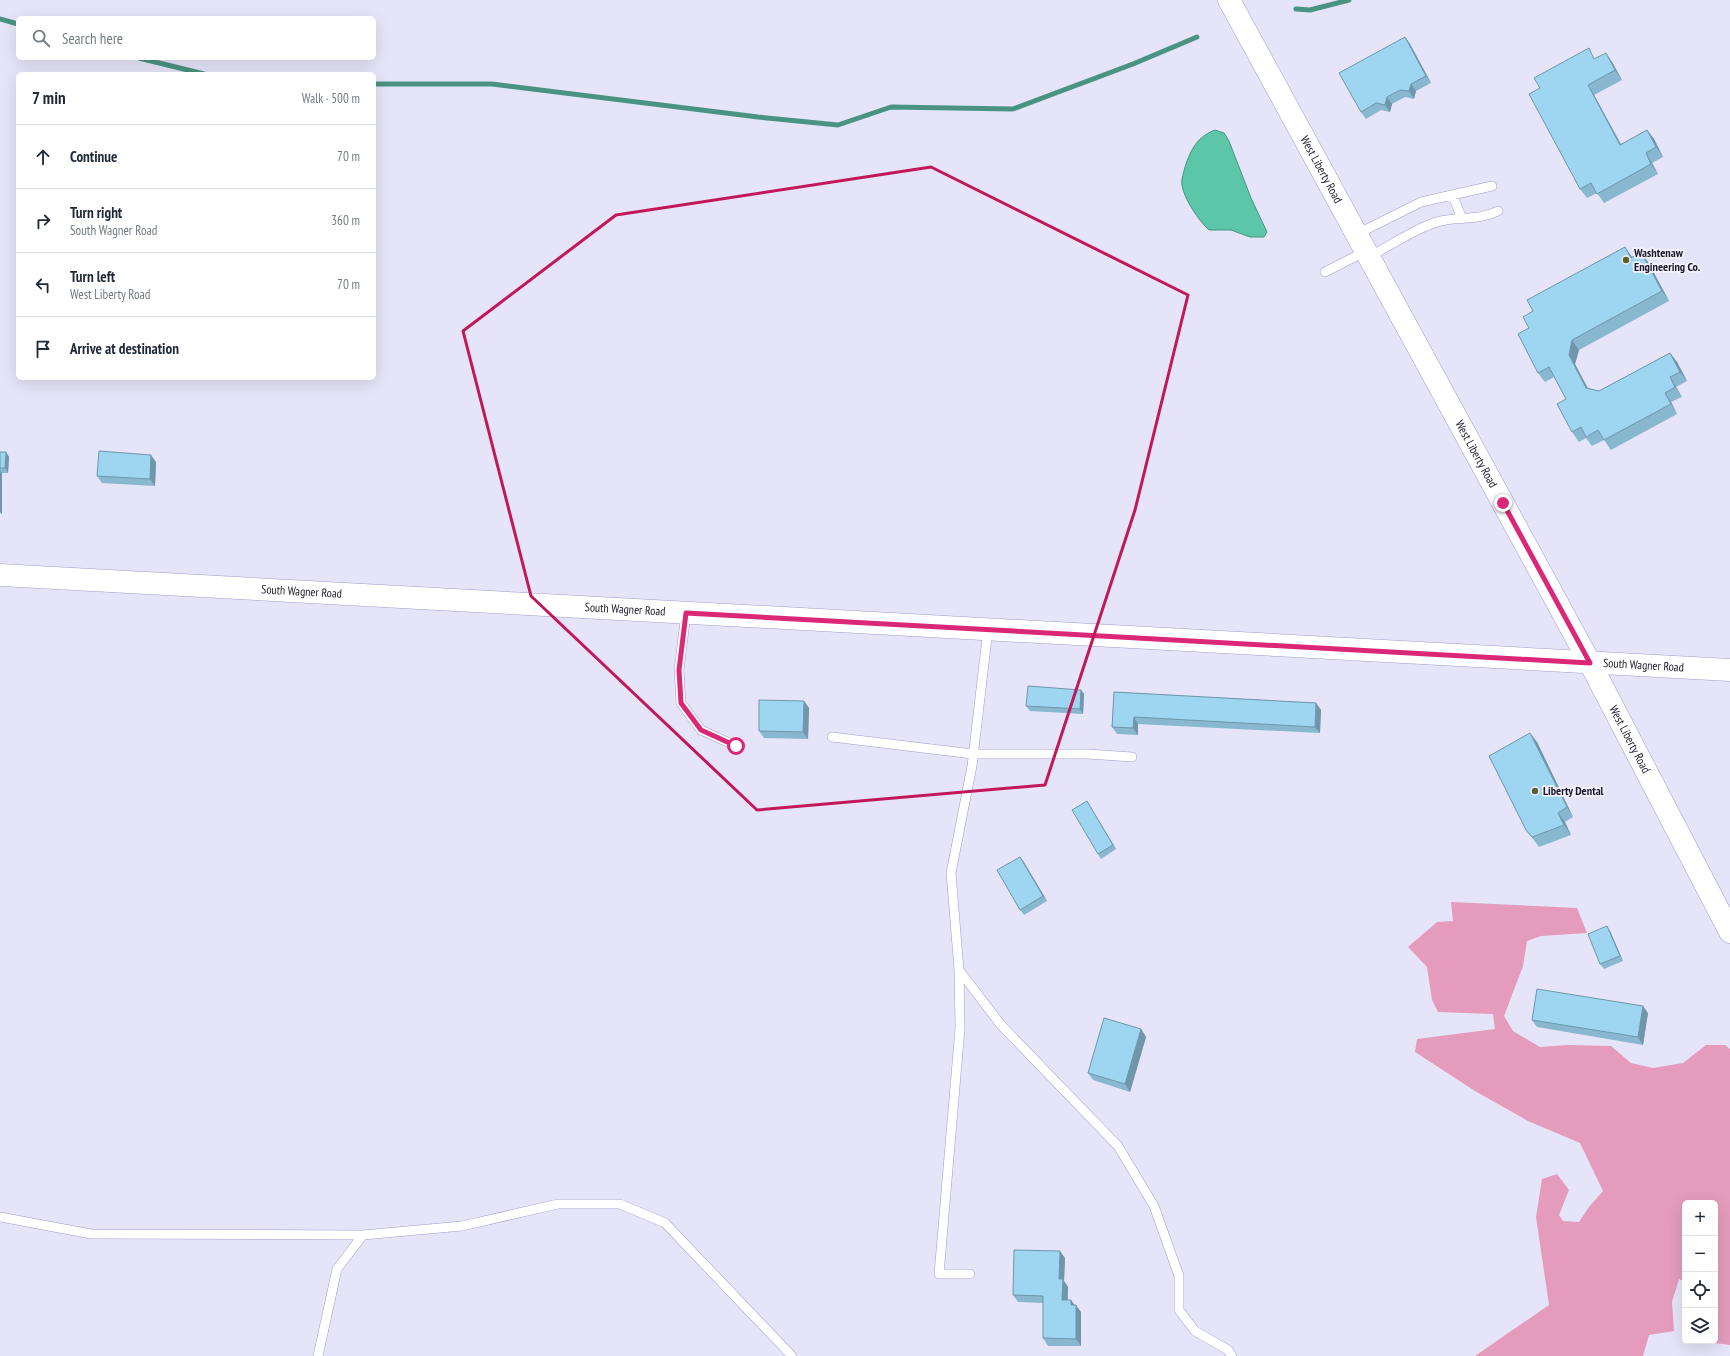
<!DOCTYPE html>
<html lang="en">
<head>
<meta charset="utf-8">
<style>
  :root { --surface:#fff; --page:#f6f6f7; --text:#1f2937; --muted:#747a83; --line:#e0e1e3 }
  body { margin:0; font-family:"PT Sans Narrow",sans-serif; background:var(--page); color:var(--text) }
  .controls { position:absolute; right:12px; bottom:12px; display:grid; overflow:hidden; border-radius:6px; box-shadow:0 4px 16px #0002 }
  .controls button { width:36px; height:36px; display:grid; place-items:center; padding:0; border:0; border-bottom:1px solid var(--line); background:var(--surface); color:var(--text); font:20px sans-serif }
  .stop { position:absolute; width:12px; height:12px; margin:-9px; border:3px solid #db2777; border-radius:50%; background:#fff }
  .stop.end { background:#db2777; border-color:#fff; box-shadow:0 1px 4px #0008 }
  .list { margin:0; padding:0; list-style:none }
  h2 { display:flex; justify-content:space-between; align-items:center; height:52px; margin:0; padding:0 16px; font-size:17px }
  h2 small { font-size:13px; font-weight:400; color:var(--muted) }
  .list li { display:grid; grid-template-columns:26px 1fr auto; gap:12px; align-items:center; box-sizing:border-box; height:64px; padding:0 16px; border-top:1px solid var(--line) }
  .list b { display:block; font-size:15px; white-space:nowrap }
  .list p { margin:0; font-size:13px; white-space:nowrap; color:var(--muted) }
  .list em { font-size:13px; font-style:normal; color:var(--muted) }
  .icon { flex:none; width:22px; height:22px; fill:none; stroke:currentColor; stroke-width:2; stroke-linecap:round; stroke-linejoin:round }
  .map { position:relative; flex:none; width:1730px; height:1356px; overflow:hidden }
  .search { position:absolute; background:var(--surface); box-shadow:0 4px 16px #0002; left:16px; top:16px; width:360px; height:44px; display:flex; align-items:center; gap:10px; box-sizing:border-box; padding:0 14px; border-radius:6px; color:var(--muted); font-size:15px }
  .panel { position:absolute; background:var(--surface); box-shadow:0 4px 16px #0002; left:16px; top:72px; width:360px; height:308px; border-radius:6px }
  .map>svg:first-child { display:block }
  .green { fill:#e49bbc }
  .water { fill:#5cc7a8; stroke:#499382 }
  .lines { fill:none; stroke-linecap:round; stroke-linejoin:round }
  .stream { stroke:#499382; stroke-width:5 }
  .lane-casing { stroke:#a29bcb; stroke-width:10 }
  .secondary-casing { stroke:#a29bcb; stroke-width:23 }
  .lane { stroke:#fff; stroke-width:9 }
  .secondary { stroke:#fff; stroke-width:22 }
  .wall { fill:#88b8d0 }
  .shaded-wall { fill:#6f96a9 }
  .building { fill:#9ed6f2; stroke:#6f96a9 }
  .route { stroke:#db2777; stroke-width:5 }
  .marked { fill:none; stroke:#c2185b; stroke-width:3; stroke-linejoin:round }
  .poi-dot { fill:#5c5e2b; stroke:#f3f2fd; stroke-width:1.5 }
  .labels { text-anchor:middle; stroke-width:3.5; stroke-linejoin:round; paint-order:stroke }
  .street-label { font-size:12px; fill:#1c192b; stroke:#f3f2fd }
  .poi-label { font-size:12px; font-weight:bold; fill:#1c192b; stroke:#f3f2fd; text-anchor:start }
</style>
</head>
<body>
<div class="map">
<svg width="1730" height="1356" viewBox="0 0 1730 1356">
  <rect width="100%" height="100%" fill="#e6e4f8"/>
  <!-- green -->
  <path class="green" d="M1451 902 1577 908 1587 933 1541 936 1527 941 1523 966 1504 1016 1513 1031 1540 1047 1568 1045 1611 1046 1631 1063 1653 1068 1683 1063 1706 1045H1725L1730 1049V1345L1715 1343V1203H1685V1282L1679 1279 1672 1302 1674 1331 1649 1335 1643 1356H1475L1549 1305 1536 1217 1542 1179 1557 1174 1569 1190 1559 1215 1563 1221 1579 1222 1589 1207 1603 1191 1580 1143 1528 1121 1475 1091 1415 1052 1417 1039 1495 1029 1493 1014 1438 1012 1432 1000 1427 967 1408 947 1437 922 1453 921Z"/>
  <!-- water -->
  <path class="water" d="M1215 130 1224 133 1229 141 1251 198 1267 232 1264 237H1250L1231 230H1209C1199 221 1184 199 1182 185 1181 179 1184 172 1185 167 1191 149 1197 137 1215 130Z"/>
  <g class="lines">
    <!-- stream -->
    <path class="stream" d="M1296 9 1310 10 1349 0
      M0 19 18 24
      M139 58 204 74
      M374 84H492L758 117 838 125 891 107 1013 109 1133 64 1197 37"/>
    <defs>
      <path id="lane" d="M1453 196 1462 219
        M1357 234 1421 202 1492 186
        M1369 257C1390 246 1419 226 1441 221 1461 216 1477 221 1498 211
        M1325 272 1366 251
        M686 613 679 670 681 703 701 730 736 746
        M988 629 972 766 951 873 959 970 1001 1025 1118 1146 1154 1206 1179 1276V1310L1195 1331 1228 1350 1232 1356
        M832 737 973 754H1088L1132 757
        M959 970 960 1028 939 1274H970
        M0 1217 91 1234 363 1235 462 1226 558 1204H620L665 1223 792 1356
        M318 1356 337 1269 363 1235"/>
      <g id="secondary">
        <path id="s1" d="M1229 0 1590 663 1730 932"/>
        <path id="s2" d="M0 575 1730 670"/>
      </g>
    </defs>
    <!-- lane casing -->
    <use href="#lane" class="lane-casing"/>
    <!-- secondary casing -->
    <use href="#secondary" class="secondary-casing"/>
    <!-- lane -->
    <use href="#lane" class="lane"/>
    <!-- secondary -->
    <use href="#secondary" class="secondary"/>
  </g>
  <!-- wall -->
  <path class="wall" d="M1405 37 1410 44 1431 83 1416 91 1414 99 1405 97 1392 104 1390 112 1381 110 1366 119 1361 112Z
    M1596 58 1612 62 1622 80 1594 95 1621 144 1647 130 1654 139 1663 157 1652 163 1658 174 1604 203 1597 193 1587 198 1580 189 1540 88Z
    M1641 252 1648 262 1669 301 1579 350 1575 364 1588 388 1599 391 1670 353 1677 362 1687 381 1676 387 1682 397 1671 402 1677 414 1611 450 1604 440 1592 446 1586 438 1579 442 1572 432 1566 399 1554 377 1545 382 1538 373 1529 328 1632 257Z
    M0 452H6L9 457 8 473H2V514L0 513Z
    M156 462 155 486 102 483 97 476Z
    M1081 690 1084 694 1083 714 1030 711 1026 706Z
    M1114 692 1316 703 1321 710 1320 733 1138 724V735L1117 734 1112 727Z
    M804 701 809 708 808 739 764 738 759 731Z
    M1537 742 1573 817 1565 822 1571 835 1539 847 1533 839 1526 830Z
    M1090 806 1116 849 1101 859 1098 854Z
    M1020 857 1047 901 1024 915 1020 910Z
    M1610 931 1623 961 1604 969 1600 964Z
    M1648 1013 1643 1045 1537 1027 1532 1020Z
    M1141 1029 1146 1037 1130 1092 1093 1080 1088 1073Z
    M1065 1258 1064 1281 1068 1287V1300L1074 1305 1081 1312V1346H1048L1043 1338V1303L1018 1302 1013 1295Z"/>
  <!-- shaded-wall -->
  <path class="shaded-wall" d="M1405 37 1410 44 1431 83 1426 76Z
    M1606 53 1612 62 1622 80 1615 70Z
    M1411 84 1416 91 1414 99 1409 91Z
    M1588 85 1594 95 1626 154 1620 145Z
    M1387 97 1392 104 1390 112 1385 105Z
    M1647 130 1654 139 1663 157 1656 147Z
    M1646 153 1652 163 1658 174 1651 164Z
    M1625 247 1632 257 1637 267 1631 258Z
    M1641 252 1648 262 1669 301 1662 291Z
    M1572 340 1579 350 1575 364 1592 397 1586 388 1569 355Z
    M1670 353 1677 362 1687 381 1680 372Z
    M1670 377 1682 397 1675 387Z
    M1665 393 1671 402 1677 414 1671 404Z
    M6 452 9 457 8 473 5 468Z
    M151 455 156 462 155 486 150 479Z
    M0 470 2 473V514L0 511Z
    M1081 690 1084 694 1083 714 1080 709Z
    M804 701 809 708 808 739 803 732Z
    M1316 703 1321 710 1320 733 1315 727Z
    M1134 717 1138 724V735L1133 728Z
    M1530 733 1537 742 1573 817 1567 807Z
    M1087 801 1090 806 1116 849 1113 845Z
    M1558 813 1565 822 1571 835 1564 825Z
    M1020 857 1024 862 1047 901 1043 896Z
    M1607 926 1610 931 1623 961 1620 956Z
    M1643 1006 1648 1013 1643 1045 1638 1037Z
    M1141 1029 1146 1037 1130 1092 1125 1084Z
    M1060 1251 1065 1258 1064 1281 1068 1287 1067 1308 1062 1300 1059 1279Z
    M1071 1300 1076 1307V1305L1081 1312V1346L1076 1339 1071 1305Z"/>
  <!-- building -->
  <path class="building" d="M1405 37 1426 76 1411 84 1409 91 1400 90 1387 97 1385 105 1376 103 1361 112 1339 73Z
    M1589 48 1594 59 1606 53 1615 70 1588 85 1620 145 1647 130 1656 147 1646 153 1651 164 1597 194 1591 183 1580 189 1529 94 1540 88 1534 78Z
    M1625 247 1631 258 1641 252 1662 291 1572 340 1569 355 1586 388 1599 391 1670 353 1680 372 1670 377 1675 387 1665 393 1671 404 1604 440 1598 430 1586 437 1581 427 1572 432 1557 404 1566 399 1549 367 1538 373 1518 334 1529 328 1523 317 1533 311 1527 300Z
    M99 451 151 455 150 479 97 476Z
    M0 452H6L5 468H0Z
    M1028 686 1081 690 1080 709 1026 706Z
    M1114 692 1316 703 1315 727 1134 717 1133 728 1112 727Z
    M759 700 804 701 803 732 759 731Z
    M1530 733 1567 807 1558 813 1564 825 1532 837 1526 830 1489 756Z
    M1087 801 1113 845 1098 854 1072 810Z
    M1020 857 1043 896 1020 910 997 870Z
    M1607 926 1620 956 1600 964 1588 934Z
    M1537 989 1643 1006 1638 1037 1532 1020Z
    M1104 1018 1141 1029 1125 1084 1088 1073Z
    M1014 1250 1060 1251 1059 1279H1063L1062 1300H1071V1305H1076V1339L1043 1338V1296L1013 1295Z"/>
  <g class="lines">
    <!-- route -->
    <path class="route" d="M736 746 701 730 681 703 679 670 686 613 1590 663 1503 503"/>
  </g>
  <!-- marked area -->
  <path class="marked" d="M931 167 1188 295 1135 510 1045 785 757 810 531 596 463 331 616 215Z"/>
  <!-- markers -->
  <g class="poi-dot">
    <circle cx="1626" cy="260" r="4"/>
    <circle cx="1535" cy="791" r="4"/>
  </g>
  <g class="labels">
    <!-- street labels -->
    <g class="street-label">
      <text dy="4" stroke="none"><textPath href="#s1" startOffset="193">West Liberty Road</textPath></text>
      <text dy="4" stroke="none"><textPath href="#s1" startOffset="517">West Liberty Road</textPath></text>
      <text dy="4" stroke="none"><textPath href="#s2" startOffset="302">South Wagner Road</textPath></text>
      <text dy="4" stroke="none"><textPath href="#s2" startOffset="626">South Wagner Road</textPath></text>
      <text dy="4" stroke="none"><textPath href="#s2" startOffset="1646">South Wagner Road</textPath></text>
      <text dy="4" stroke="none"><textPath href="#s1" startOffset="841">West Liberty Road</textPath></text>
    </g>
    <!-- poi labels -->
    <g class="poi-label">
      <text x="1634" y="257">Washtenaw<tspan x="1634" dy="14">Engineering Co.</tspan></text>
      <text x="1543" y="795">Liberty Dental</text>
    </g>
  </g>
</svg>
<div class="controls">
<button>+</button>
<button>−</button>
<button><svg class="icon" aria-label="locate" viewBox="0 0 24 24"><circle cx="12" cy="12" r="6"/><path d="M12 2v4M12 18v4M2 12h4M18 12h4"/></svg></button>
<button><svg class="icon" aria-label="layers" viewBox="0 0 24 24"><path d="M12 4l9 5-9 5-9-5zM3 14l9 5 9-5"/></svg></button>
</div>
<div class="stop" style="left:736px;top:746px"></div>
<div class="stop end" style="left:1503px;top:503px"></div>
<div class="search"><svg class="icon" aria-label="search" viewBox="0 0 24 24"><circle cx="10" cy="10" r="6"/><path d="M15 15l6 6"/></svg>Search here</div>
<section class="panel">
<h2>7 min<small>Walk · 500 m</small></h2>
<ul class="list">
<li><svg class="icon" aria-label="ahead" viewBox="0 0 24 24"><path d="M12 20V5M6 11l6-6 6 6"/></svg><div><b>Continue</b></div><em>70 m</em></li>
<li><svg class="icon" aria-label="right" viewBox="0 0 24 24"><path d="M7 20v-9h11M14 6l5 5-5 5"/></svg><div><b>Turn right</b><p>South Wagner Road</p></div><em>360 m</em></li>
<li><svg class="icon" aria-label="left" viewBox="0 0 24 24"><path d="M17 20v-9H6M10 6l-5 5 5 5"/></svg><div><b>Turn left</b><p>West Liberty Road</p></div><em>70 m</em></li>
<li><svg class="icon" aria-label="arrive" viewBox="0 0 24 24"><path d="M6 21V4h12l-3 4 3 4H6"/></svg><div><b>Arrive at destination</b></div></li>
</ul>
</section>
</div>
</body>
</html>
